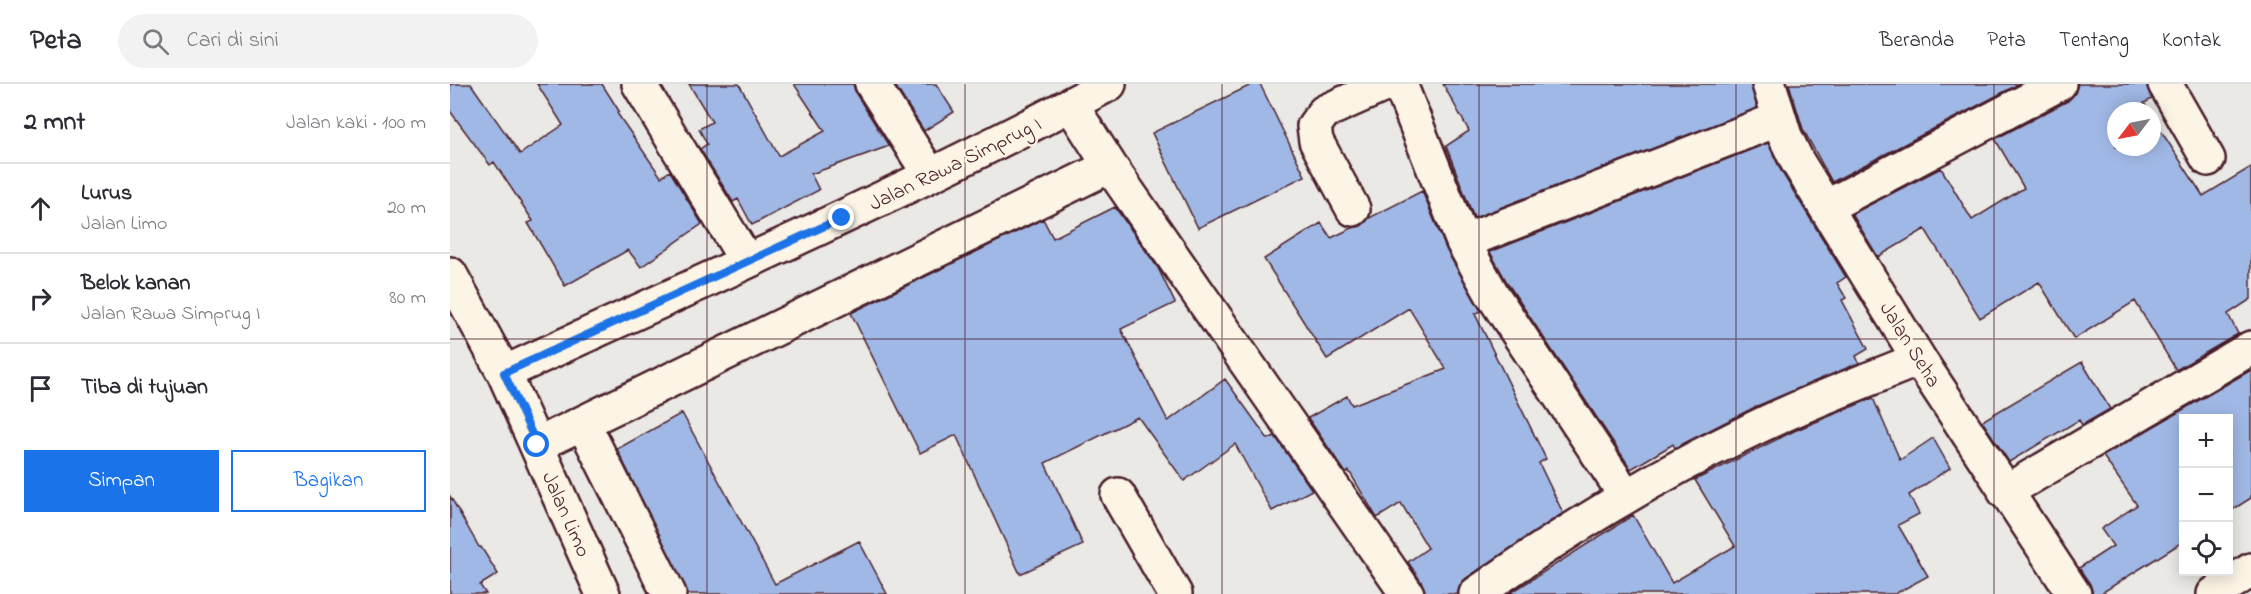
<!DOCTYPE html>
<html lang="id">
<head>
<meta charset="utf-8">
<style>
  :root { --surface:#fff; --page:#f2f2f3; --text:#2b2b33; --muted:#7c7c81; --line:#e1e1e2; --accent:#1a73e8 }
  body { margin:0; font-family:"Indie Flower",sans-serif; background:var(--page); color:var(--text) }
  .controls { position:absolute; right:18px; bottom:18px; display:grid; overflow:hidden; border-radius:0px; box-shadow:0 3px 15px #0003 }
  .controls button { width:54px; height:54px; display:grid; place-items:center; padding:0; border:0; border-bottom:2px solid var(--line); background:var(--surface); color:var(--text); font:30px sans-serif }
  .compass { position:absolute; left:1657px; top:18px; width:54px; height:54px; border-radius:50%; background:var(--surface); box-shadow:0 3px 15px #0003; rotate:238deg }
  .stop { position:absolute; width:18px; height:18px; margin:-14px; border:4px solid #1a73e8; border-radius:50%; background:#fff }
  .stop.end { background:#1a73e8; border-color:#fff; box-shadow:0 2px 6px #0008 }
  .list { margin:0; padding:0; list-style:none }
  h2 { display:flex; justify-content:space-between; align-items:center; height:78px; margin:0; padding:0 24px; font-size:26px }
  h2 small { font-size:20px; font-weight:400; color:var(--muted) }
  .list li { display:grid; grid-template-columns:39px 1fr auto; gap:18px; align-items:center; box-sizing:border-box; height:90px; padding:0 24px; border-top:2px solid var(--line) }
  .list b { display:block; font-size:22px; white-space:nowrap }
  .list p { margin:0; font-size:20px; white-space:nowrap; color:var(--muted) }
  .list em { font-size:20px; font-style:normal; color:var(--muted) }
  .actions { display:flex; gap:12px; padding:18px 24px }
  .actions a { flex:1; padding:14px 0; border:2px solid var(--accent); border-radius:0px; text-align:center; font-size:21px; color:var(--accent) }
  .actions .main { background:var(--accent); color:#fff }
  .icon { flex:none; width:33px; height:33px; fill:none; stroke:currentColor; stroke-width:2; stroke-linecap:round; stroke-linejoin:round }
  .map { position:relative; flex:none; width:1801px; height:510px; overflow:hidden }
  header { display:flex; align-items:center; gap:36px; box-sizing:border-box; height:84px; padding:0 30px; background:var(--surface); border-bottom:2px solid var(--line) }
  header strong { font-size:28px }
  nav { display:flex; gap:33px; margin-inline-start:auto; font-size:21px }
  .search { width:420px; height:54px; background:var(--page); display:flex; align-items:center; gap:15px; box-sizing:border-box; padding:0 21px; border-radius:33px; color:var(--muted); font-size:22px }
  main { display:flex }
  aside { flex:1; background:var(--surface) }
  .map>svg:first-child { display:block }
  .building { fill:#a0b8e5; stroke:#4a1f2b; stroke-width:1.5 }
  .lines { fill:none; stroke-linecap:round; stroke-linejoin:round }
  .minor-casing { stroke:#4a1f2b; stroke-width:38 }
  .minor { stroke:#fcf5e5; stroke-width:33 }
  .route { stroke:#1a73e8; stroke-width:8 }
  .grid { fill:none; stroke:#4a1f2b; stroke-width:1.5; stroke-opacity:0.55 }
  .labels { text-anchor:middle; stroke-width:5; stroke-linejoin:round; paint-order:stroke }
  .street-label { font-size:21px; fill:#4a1f2b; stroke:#fcf5e5 }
</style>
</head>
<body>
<header>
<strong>Peta</strong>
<div class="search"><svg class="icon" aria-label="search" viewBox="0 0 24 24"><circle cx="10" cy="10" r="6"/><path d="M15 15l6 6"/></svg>Cari di sini</div>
<nav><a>Beranda</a><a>Peta</a><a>Tentang</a><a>Kontak</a></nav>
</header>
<main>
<aside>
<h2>2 mnt<small>Jalan kaki · 100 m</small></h2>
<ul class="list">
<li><svg class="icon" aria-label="ahead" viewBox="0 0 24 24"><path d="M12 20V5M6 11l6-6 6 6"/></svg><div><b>Lurus</b><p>Jalan Limo</p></div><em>20 m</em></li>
<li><svg class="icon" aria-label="right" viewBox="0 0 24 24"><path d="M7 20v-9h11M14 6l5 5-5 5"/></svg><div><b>Belok kanan</b><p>Jalan Rawa Simprug I</p></div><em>80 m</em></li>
<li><svg class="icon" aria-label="arrive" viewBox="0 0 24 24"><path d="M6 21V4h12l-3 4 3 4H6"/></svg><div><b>Tiba di tujuan</b></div></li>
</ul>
<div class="actions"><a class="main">Simpan</a><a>Bagikan</a></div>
</aside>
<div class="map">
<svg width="1801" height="510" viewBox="0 0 1801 510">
  <rect width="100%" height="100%" fill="#eae9e5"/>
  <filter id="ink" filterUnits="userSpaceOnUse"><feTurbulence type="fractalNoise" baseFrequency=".0167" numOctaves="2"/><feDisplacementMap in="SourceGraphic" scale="12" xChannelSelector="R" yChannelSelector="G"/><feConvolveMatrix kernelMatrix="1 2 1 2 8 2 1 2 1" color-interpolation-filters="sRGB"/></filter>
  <g filter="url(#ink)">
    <!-- building -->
    <path class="building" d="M0 0H21L70 70 113 41 87 0H152L169 27 167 29 211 93 220 87 252 140 191 183 178 166 115 202 78 139 83 137 44 78 40 81 0 27Z
      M239 0H289L329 72 375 47 344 0H403L406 10 439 62 361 90 369 106 302 141 288 115 283 118 250 65 257 60 249 45 262 38Z
      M444 0H486L504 28 474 47Z
      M803 0H810L855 92 748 144 702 49Z
      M993 0H1301L1307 24 1024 134 996 62 1019 47Z
      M1339 0H1569L1382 98 1353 45Z
      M1628 0H1696L1702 15 1694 19 1699 27H1666V63H1702V33L1753 112 1801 83V215L1778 230 1788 250 1726 286 1685 217 1624 255 1589 198 1530 234 1475 145 1428 173 1402 130 1491 84 1522 136 1574 104 1545 55 1618 17 1625 9Z
      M1318 59 1331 87 1396 193 1387 199 1396 214 1392 216 1418 265 1406 272 1409 279 1307 322 1225 364 1223 360 1220 362 1181 385 1058 200 1040 168Z
      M972 107 997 167 1031 227 1025 230 1096 375 1089 379 1113 429 1015 495 1009 502 1008 510H975L972 499 958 478 978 464 951 419 927 434 899 387 896 389 858 334 897 312 902 321 996 285 959 224 877 275 814 175 871 139 881 154 902 144 911 142 919 134Z
      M665 123 708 184 725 219 671 245 718 337 775 295 818 355 825 352 862 406 822 427 785 360 734 397 688 333 595 379 633 461 570 490 506 351 470 369 401 229 593 135 603 154Z
      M1632 278 1660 325 1632 341 1629 336 1559 378 1532 337Z
      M1801 286V414L1779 428V334H1734V457L1650 510H1643L1640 500 1629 484 1663 462 1651 445 1687 421 1653 372Z
      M1423 314 1450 376 1483 354 1500 384 1459 411 1469 430 1448 441 1478 492 1445 510H1059L1183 431 1222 499 1285 462 1245 396 1344 347Z
      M232 329 325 500 409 457 437 510H238L167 365Z
      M0 412 29 463H31L48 490 30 501 36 510H0Z"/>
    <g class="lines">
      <defs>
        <path id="minor" d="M189 0 296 176
          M422 0 480 91
          M950 0 1013 158 1042 210 1176 412
          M1319 0 1335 52 1347 77 1469 275 1624 510
          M1715 0 1758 75
          M621 21 660 82 957 510
          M1376 123 1609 0
          M903 125 866 57 864 42 874 28 937 0
          M1013 158 1329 35
          M0 190 54 289 153 510
          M54 289C257 195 462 106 659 0
          M133 339 219 510
          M87 361 660 82
          M1555 408 1801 264
          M668 411 725 510
          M1026 510C1110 450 1200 395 1293 350 1350 321 1410 299 1469 275
          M1764 510 1801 486"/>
      </defs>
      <!-- minor casing -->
      <use href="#minor" class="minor-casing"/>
      <!-- minor -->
      <use href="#minor" class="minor"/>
    </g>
  </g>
  <g class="lines" filter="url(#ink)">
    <!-- route -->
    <path class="route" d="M87 361 54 289 392 134"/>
  </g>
  <!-- grid -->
  <path class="grid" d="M257 0V510M515 0V510M772 0V510M1029 0V510M1286 0V510M1544 0V510M0 255H1801"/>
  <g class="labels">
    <!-- street labels -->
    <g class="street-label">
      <text transform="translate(505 79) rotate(-26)" y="7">Jalan Rawa Simprug I</text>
      <text transform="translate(1461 260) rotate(58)" y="7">Jalan Seha</text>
      <text transform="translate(117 430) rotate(66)" y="7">Jalan Limo</text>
    </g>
  </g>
</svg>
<div class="controls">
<button>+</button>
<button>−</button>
<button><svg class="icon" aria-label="locate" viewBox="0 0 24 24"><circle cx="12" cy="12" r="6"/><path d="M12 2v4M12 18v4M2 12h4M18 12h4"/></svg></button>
</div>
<svg class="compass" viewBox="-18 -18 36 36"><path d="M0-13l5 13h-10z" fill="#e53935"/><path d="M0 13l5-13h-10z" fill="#7c7c81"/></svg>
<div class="stop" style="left:87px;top:361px"></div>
<div class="stop end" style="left:392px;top:134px"></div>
</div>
</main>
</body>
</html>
